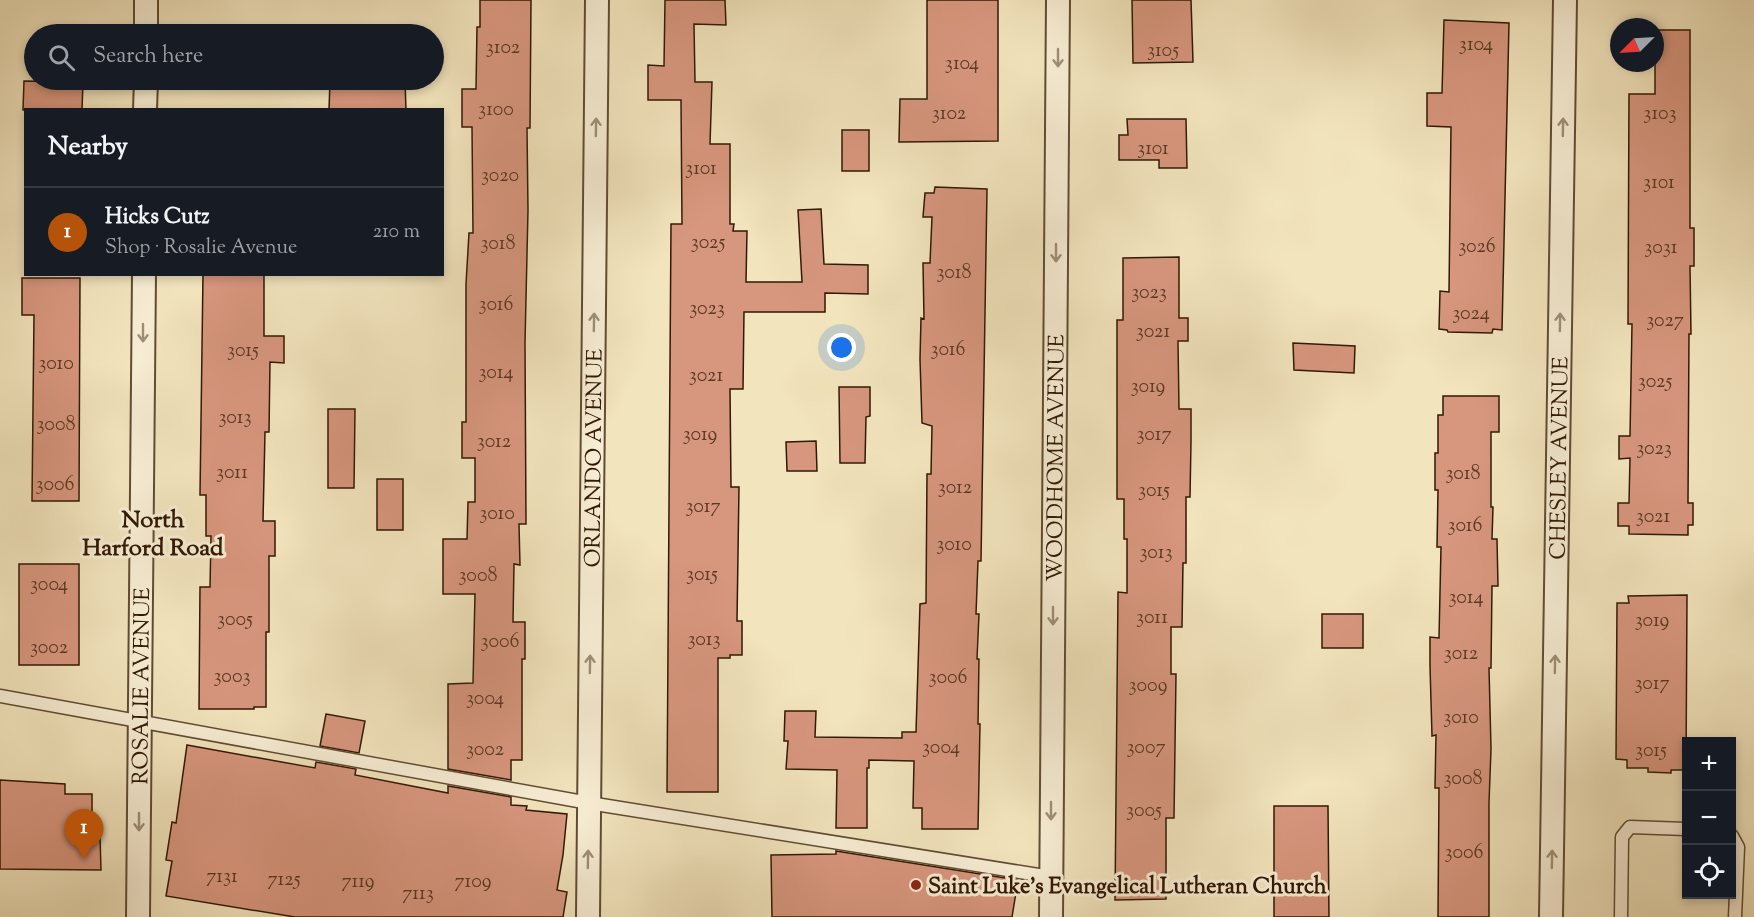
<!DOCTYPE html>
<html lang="en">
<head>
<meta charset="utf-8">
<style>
  :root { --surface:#171b24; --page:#242831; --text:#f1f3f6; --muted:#9ea1a6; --line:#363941; --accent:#b45309 }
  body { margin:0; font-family:"Sorts Mill Goudy",serif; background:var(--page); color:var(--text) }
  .controls { position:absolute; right:18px; bottom:18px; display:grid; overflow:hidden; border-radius:0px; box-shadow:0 3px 9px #0003 }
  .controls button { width:54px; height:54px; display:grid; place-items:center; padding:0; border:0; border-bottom:2px solid var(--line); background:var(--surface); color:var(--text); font:30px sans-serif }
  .compass { position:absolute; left:1610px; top:18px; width:54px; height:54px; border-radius:50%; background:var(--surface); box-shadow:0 3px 9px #0003; rotate:246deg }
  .you { position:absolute; left:842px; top:348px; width:21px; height:21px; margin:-15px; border:4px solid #fff; border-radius:50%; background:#1a73e8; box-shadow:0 0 0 9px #1a73e833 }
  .badge { display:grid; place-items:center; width:39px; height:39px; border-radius:50%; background:var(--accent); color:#fff; font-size:20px; font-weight:700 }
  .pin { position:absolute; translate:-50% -50px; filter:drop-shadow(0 2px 3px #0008) }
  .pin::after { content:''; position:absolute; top:32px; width:21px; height:18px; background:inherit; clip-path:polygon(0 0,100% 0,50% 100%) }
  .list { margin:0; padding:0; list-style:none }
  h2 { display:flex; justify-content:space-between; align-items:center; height:78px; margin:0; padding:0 24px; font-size:26px }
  h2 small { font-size:20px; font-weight:400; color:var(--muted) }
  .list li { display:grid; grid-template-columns:39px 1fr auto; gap:18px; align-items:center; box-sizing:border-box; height:90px; padding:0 24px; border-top:2px solid var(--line) }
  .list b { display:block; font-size:22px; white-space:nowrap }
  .list p { margin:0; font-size:20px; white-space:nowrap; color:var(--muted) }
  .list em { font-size:20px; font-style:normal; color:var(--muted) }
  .icon { flex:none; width:33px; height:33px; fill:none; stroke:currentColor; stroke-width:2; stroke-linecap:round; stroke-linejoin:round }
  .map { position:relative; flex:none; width:1754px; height:917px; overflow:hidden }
  .search { position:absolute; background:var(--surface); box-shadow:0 3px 9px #0003; left:24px; top:24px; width:420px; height:66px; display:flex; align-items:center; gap:15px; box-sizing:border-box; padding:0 21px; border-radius:33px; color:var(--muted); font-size:22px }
  .panel { position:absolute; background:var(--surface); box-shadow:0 3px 9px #0003; left:24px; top:108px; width:420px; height:168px; border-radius:0px }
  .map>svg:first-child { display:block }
  .building { fill:#d7967e; stroke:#311903; stroke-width:1.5 }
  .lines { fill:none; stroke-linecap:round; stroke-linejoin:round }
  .service-casing { stroke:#614c32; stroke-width:15 }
  .minor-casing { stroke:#614c32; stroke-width:26 }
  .service { stroke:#f7edd4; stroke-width:12 }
  .minor { stroke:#f7edd4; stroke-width:22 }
  .oneway { stroke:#9e8e76 }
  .poi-dot { fill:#8f2418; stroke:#f7edd4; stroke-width:2 }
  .labels { text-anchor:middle; stroke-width:6; stroke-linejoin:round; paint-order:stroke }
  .number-label { font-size:20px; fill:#5a3822 }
  .street-label { font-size:22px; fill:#311903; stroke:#f7edd4 }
  .poi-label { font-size:22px; font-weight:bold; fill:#311903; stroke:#f7edd4; text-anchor:start }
  .neighbourhood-label { font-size:24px; font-weight:bold; fill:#311903; stroke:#f7edd4 }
</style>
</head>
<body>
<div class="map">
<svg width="1754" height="917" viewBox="0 0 1754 917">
  <rect width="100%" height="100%" fill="#f2e4bd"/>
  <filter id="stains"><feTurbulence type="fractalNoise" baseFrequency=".00333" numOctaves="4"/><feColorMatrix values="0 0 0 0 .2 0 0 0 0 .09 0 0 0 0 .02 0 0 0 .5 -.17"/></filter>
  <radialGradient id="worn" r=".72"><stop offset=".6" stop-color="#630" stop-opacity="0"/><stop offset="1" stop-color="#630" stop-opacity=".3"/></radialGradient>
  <!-- building -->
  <path class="building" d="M480 0H531L530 128H527L528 210 525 343 526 524H519L520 565 514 564 513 622H525V659H522V760H511V780L448 769V684L473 683 475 594H443V539H467L468 502H475V458H462V422H466V284L469 233H473L472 127H462V89H476L477 27H480Z
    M665 0H725L726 25 694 24 695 82H712L710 144H730V224H734L733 231H747L746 282H802L798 210 821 209 824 264 868 265V294L825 293V312H744L743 389H730L731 487H739L737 621H742V655H730V658H718V792H667L671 224H682L681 100H648V65L664 66Z
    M927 0H998V141L899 142 900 99H927Z
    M1132 0H1191L1193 62 1133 63Z
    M1444 20 1509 23 1502 330 1493 329 1492 333 1448 332 1447 330 1439 329 1440 291 1449 292 1451 127 1427 126V93H1442Z
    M1655 30H1690V228H1694V266H1690L1691 334H1689L1688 503H1693V525H1688V535L1629 534V526H1618V503H1629L1630 458 1619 459V436H1630L1632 324H1628L1629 94H1655Z
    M375 80H405L406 110H329L330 81 375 82Z
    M24 81 83 82 82 110H23Z
    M1127 119H1186L1187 168H1159V160H1119V135H1128Z
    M842 130H869V171H842Z
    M935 187 987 189 981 561H978L976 614H979L977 659H979L978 724H980L978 829H922V808H913L914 761 869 760V768H867V828H836L837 770 786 769 788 741H784L785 711H816L815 737 902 738V732H916L920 604 926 603 927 474H931L932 426 922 423 920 359 921 318 924 319 923 263H930L932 217H923L925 193H934Z
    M1179 257V318H1188V341H1178L1179 409H1191V441L1190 497H1186V563H1183L1182 627H1171V674H1176L1174 818H1166V899L1115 900 1118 592 1127 593V539H1124V499H1117V320H1123V258Z
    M203 274H264V336H284V363L270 362 269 432H265L263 521H275V556H269V632H266V707H254V709H199L200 587H210L211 536H206V495H200Z
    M22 278H80L79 501H32L34 315H22Z
    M1293 343 1355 346 1354 373 1294 370Z
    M839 387H870V416L866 417 865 463H840Z
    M1443 396H1499V432H1491V507H1493L1492 539H1497L1498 586H1492L1491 668H1489L1491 749 1489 803V917H1438L1439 788H1435L1436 735 1432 736 1430 666V637L1439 638 1441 547H1437L1438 490H1435V453H1438V415H1443Z
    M328 409H355L354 488H328Z
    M816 441 817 471H787L786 442Z
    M377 479H403V530H377Z
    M19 564H79V665H19Z
    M1687 595 1686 770H1671V773L1648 772V768H1627V760L1616 759 1617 603H1629L1628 596Z
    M1322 614H1363V648H1322Z
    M326 714 365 721 359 753 320 746Z
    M187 745 315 768 316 762 356 769 355 775 448 793V786L511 797V805L527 806 526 810 567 814 563 855 557 890 567 892 563 917H295L166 896 172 861 166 860 172 822 176 823Z
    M0 780 65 784V794H92V837L100 836 101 870 0 869Z
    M1274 806H1328L1329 917H1274Z
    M836 851 1018 880 1012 917H772L771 855 836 854Z"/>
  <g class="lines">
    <defs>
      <path id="service" d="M0 696 589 803 1051 877
        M1732 836 1738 847 1735 917
        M1621 917 1622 837 1630 827 1686 829"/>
      <g id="minor">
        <path d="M146 34V0"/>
        <path d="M145 110 146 80"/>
        <path id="s1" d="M138 917 144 274"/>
        <path id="s2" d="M588 917 597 0"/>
        <path id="s3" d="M1051 917 1058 0"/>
        <path id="s4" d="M1551 917 1565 0"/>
      </g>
    </defs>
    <!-- service casing -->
    <use href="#service" class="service-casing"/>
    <!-- minor casing -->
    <use href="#minor" class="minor-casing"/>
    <!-- service -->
    <use href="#service" class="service"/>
    <!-- minor -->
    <use href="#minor" class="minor"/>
  </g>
  <!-- one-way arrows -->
  <defs><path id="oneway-shaft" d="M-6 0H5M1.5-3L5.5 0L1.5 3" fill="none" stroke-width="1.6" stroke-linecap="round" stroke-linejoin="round" transform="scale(1.5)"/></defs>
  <g class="oneway">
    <use href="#oneway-shaft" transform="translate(1058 58) rotate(90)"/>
    <use href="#oneway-shaft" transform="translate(596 127) rotate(-89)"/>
    <use href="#oneway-shaft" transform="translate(1563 127) rotate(-89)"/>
    <use href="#oneway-shaft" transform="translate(1056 253) rotate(90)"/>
    <use href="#oneway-shaft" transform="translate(594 322) rotate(-89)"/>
    <use href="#oneway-shaft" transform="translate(1560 322) rotate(-89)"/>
    <use href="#oneway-shaft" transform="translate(143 333) rotate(90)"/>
    <use href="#oneway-shaft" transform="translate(1053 616) rotate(90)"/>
    <use href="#oneway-shaft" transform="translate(590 664) rotate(-89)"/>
    <use href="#oneway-shaft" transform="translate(1555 664) rotate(-89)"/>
    <use href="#oneway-shaft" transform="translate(1051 811) rotate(90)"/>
    <use href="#oneway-shaft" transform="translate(139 822) rotate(90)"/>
    <use href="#oneway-shaft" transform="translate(588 859) rotate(-89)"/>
    <use href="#oneway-shaft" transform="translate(1552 859) rotate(-89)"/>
  </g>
  <!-- markers -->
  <circle class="poi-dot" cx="916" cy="885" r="6"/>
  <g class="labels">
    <!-- number labels -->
    <g class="number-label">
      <text x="1476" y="50">3104</text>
      <text x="503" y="53">3102</text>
      <text x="1163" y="56">3105</text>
      <text x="962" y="69">3104</text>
      <text x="496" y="115">3100</text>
      <text x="949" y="119">3102</text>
      <text x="1660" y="119">3103</text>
      <text x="1153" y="154">3101</text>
      <text x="701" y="174">3101</text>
      <text x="500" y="181">3020</text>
      <text x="1659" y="188">3101</text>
      <text x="708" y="248">3025</text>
      <text x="498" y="249">3018</text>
      <text x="1477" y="252">3026</text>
      <text x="1661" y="253">3031</text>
      <text x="954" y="278">3018</text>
      <text x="1149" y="298">3023</text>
      <text x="496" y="310">3016</text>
      <text x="707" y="314">3023</text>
      <text x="1471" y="319">3024</text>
      <text x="1665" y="326">3027</text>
      <text x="1153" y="337">3021</text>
      <text x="948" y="355">3016</text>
      <text x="243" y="356">3015</text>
      <text x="56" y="369">3010</text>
      <text x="496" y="378">3014</text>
      <text x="706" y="381">3021</text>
      <text x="1655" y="387">3025</text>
      <text x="1148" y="392">3019</text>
      <text x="235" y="423">3013</text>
      <text x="56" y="430">3008</text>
      <text x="700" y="440">3019</text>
      <text x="1154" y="440">3017</text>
      <text x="494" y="447">3012</text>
      <text x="1654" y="454">3023</text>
      <text x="232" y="478">3011</text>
      <text x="1463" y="479">3018</text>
      <text x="55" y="490">3006</text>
      <text x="955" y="493">3012</text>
      <text x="1154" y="496">3015</text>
      <text x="703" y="512">3017</text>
      <text x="497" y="519">3010</text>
      <text x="1653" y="522">3021</text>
      <text x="1465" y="531">3016</text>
      <text x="954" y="550">3010</text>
      <text x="1156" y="558">3013</text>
      <text x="702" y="580">3015</text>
      <text x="478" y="581">3008</text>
      <text x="49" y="590">3004</text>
      <text x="1466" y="603">3014</text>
      <text x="1152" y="623">3011</text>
      <text x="235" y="625">3005</text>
      <text x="1652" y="626">3019</text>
      <text x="704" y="645">3013</text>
      <text x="500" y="647">3006</text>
      <text x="49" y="653">3002</text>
      <text x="1461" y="659">3012</text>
      <text x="232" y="682">3003</text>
      <text x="948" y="683">3006</text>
      <text x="1652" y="689">3017</text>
      <text x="1148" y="691">3009</text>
      <text x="485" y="704">3004</text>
      <text x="1461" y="723">3010</text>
      <text x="941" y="753">3004</text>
      <text x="1146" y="753">3007</text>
      <text x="485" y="755">3002</text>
      <text x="1651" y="756">3015</text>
      <text x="1463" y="784">3008</text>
      <text x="1144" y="816">3005</text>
      <text x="1464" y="858">3006</text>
      <text x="222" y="882">7131</text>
      <text x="284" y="885">7125</text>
      <text x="358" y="887">7119</text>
      <text x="473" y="887">7109</text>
      <text x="418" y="899">7113</text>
    </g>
    <!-- street labels -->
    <g class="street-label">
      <text dy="8" stroke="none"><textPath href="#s3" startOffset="459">WOODHOME AVENUE</textPath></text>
      <text dy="8" stroke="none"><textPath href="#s4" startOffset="459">CHESLEY AVENUE</textPath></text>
      <text dy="8" stroke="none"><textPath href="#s2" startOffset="459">ORLANDO AVENUE</textPath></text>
      <text dy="8" stroke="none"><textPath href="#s1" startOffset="231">ROSALIE AVENUE</textPath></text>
    </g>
    <!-- poi labels -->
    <g class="poi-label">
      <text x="928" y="893">Saint Luke's Evangelical Lutheran Church</text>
    </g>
    <!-- neighbourhood labels -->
    <g class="neighbourhood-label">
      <text x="153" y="527">North<tspan x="153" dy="28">Harford Road</tspan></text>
    </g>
  </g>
  <rect width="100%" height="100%" filter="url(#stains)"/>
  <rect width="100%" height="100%" fill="url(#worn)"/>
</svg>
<div class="controls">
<button>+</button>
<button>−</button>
<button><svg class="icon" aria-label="locate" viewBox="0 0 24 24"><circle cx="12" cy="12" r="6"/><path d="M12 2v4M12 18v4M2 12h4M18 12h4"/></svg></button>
</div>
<svg class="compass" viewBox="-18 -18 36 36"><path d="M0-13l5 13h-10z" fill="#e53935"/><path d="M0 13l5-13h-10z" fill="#9ea1a6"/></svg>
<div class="you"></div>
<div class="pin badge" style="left:84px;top:859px">1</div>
<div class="search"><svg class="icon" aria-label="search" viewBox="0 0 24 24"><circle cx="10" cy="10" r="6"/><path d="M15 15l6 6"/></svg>Search here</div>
<section class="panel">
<h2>Nearby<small></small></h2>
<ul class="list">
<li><span class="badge">1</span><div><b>Hicks Cutz</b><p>Shop · Rosalie Avenue</p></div><em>210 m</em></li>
</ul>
</section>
</div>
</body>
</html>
